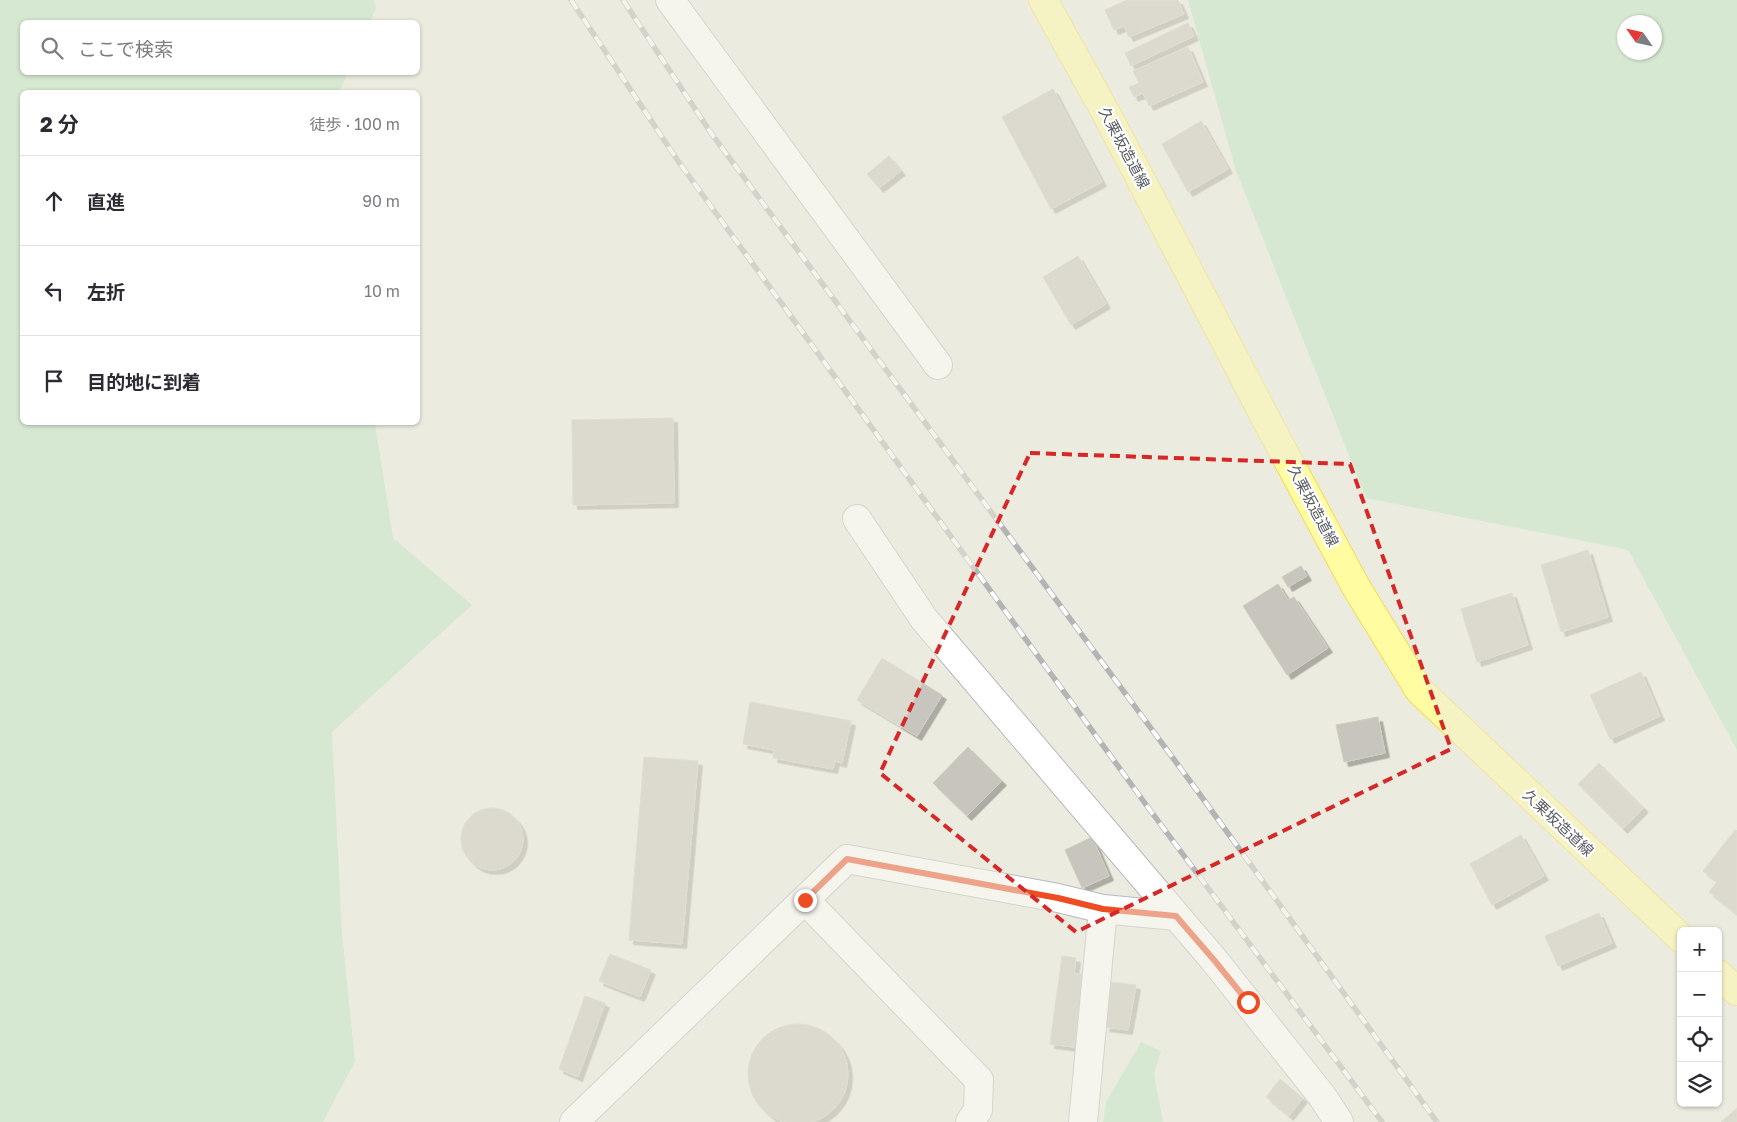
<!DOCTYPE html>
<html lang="ja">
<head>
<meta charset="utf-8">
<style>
  :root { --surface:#fff; --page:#f7f7f7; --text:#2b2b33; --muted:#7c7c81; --line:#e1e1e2 }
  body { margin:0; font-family:"Golos Text","Noto Sans JP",sans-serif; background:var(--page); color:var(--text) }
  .controls { position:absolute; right:15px; bottom:15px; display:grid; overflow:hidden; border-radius:8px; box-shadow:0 1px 4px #0004 }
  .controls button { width:45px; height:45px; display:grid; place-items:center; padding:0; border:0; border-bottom:1px solid var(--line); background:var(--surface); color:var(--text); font:25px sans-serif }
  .compass { position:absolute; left:1617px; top:15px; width:45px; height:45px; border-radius:50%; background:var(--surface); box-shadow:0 1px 4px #0004; rotate:304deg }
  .stop { position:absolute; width:15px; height:15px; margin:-11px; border:4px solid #ee4d24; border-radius:50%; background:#fff }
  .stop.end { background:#ee4d24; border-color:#fff; box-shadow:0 1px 5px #0008 }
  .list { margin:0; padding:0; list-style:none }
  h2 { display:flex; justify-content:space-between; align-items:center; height:65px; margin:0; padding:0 20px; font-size:21px }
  h2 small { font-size:16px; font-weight:400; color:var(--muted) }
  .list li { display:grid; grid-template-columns:32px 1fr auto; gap:15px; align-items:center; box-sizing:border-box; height:90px; padding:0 20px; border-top:1px solid var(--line) }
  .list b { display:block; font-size:19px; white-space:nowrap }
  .list em { font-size:16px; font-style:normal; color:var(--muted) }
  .icon { flex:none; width:28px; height:28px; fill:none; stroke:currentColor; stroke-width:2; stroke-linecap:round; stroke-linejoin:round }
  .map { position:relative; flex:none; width:1737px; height:1122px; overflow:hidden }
  .search { position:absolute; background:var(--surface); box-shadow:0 1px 4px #0004; left:20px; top:20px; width:400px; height:55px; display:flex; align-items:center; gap:12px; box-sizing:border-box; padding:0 18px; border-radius:8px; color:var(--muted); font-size:19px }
  .panel { position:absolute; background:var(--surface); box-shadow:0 1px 4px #0004; left:20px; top:90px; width:400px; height:335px; border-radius:8px }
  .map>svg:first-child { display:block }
  .green { fill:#bae5c0; fill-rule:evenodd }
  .building { fill:#c7c5bd; stroke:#d1cdbe; filter:url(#shadow) }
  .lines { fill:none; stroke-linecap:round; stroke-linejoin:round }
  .minor-casing { stroke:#b8b9bf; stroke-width:30 }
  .major-casing { stroke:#f5dc50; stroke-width:30 }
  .minor { stroke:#fff; stroke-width:28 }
  .major { stroke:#fffca2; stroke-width:28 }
  .rail-casing { stroke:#b3b4b4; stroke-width:5.5 }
  .rail { stroke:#fff; stroke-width:4; stroke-dasharray:11; stroke-linecap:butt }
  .route { stroke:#ee4d24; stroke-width:6 }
  .marked { fill:none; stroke:#d62828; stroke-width:4; stroke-dasharray:10 6; stroke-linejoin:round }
  .labels { text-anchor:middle; stroke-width:4.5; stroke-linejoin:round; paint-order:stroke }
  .street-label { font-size:15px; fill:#585b61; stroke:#fff }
</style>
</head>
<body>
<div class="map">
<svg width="1737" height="1122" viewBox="0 0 1737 1122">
  <defs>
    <filter id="shadow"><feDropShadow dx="4.5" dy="4.5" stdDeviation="0" flood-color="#0004"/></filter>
  </defs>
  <rect width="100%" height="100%" fill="#ecebdf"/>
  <!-- green -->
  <path class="green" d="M0 0H374L376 8 370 22H22V72L348 73 339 92H22V422L375 423 393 538 472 605 332 732 342 933 355 1061 323 1122H0Z
    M1188 0H1737V750L1628 550 1366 498 1236 171ZM1624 22H1654V52H1624Z
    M1141 1042 1161 1051 1154 1074 1163 1122H1103L1106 1102Z"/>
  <!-- building -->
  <path class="building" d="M1127 0H1178L1184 14 1129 37 1124 26 1114 30 1105 10Z
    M1188 23 1194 36 1131 66 1125 53Z
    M1188 47 1203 82 1149 106 1143 93 1134 97 1129 87 1139 83 1133 71Z
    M1053 89 1102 182 1051 209 1002 117Z
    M1201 121 1228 169 1188 192 1162 144Z
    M889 156 901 171 879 188 867 174Z
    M1078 256 1106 304 1071 325 1043 277Z
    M673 418 674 503 573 505 572 420Z
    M1588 550 1608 617 1561 632 1541 565Z
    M1301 566 1307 576 1288 587 1282 577Z
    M1278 584 1288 600 1294 597 1328 648 1287 675 1243 606Z
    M1512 593 1528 645 1477 662 1461 609Z
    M882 658 942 695 917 736 857 700Z
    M1641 672 1660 716 1610 739 1590 695Z
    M750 702 851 721 842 763 835 761 833 769 773 758 774 750 743 744Z
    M1378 717 1385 753 1344 762 1336 725Z
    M968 747 1002 781 967 816 933 783Z
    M644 757 698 761 682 944 629 940Z
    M1599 763 1644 808 1623 829 1578 784Z
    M461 839a31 31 0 1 1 62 0a31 31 0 1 1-62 0Z
    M1735 830 1737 831V914L1709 892 1717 882 1703 871Z
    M1521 835 1544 876 1492 905 1470 864Z
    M1092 837 1109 876 1082 888 1065 850Z
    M1599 913 1612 943 1558 966 1545 936Z
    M610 954 651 970 640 997 599 981Z
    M1062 956 1076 958 1074 974H1083L1074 1047 1050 1044Z
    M1111 982 1136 985 1128 1030 1105 1027Z
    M585 996 605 1003 578 1077 559 1069Z
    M748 1074a50 50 0 1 1 100 0a50 50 0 1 1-100 0Z
    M1280 1079 1303 1098 1289 1116 1266 1097Z
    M1737 1108V1122H1721Z"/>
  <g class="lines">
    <defs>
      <path id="minor" d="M670 0 938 365
        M857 519 924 619 1214 960 1322 1096 1339 1122
        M805 900 979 1080 978 1110 970 1122
        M574 1122 847 859 1058 898 1103 909
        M1083 1122 1103 909 1176 916"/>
      <path id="major" d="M1043 0 1106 113 1267 421 1356 587 1419 690 1681 938
        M1718 974 1737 991"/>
    </defs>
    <!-- minor casing -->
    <use href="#minor" class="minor-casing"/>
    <!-- major casing -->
    <use href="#major" class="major-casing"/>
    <!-- minor -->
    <use href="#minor" class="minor"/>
    <!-- major -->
    <use href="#major" class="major"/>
    <defs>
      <path id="rail" d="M571 0 678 161 1147 806 1382 1122
        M623 0 711 133 1201 796 1437 1122"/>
    </defs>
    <!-- rail casing -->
    <use href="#rail" class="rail-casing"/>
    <!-- rail -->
    <use href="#rail" class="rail"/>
  </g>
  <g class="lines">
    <!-- route -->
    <path class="route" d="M805 900 847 859 1058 898 1103 909 1176 916 1214 960 1248 1002"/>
  </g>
  <!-- marked area -->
  <path d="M0 0H1737V1122H0ZM1030 453 1350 464 1451 749 1076 932 880 773Z" fill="#ecebdf" fill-opacity=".55" fill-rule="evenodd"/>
  <path class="marked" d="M1030 453 1350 464 1451 749 1076 932 880 773Z"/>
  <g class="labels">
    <!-- street labels -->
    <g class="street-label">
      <text transform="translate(1124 148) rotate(62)" y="5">久栗坂造道線</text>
      <text transform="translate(1313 506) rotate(62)" y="5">久栗坂造道線</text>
      <text transform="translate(1558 823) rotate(43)" y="5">久栗坂造道線</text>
    </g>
  </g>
</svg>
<div class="controls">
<button>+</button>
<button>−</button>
<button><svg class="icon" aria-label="locate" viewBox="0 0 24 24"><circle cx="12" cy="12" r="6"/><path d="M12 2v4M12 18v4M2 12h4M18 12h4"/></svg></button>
<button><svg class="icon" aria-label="layers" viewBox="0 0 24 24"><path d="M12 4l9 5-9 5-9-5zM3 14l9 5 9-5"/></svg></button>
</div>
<svg class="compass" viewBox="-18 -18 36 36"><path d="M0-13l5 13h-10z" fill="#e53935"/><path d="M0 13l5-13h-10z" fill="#7c7c81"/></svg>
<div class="stop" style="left:1248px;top:1002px"></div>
<div class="stop end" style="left:805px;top:900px"></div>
<div class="search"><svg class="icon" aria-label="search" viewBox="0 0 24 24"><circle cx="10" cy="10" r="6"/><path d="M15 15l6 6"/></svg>ここで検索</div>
<section class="panel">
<h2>2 分<small>徒歩 · 100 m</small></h2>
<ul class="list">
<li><svg class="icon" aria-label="ahead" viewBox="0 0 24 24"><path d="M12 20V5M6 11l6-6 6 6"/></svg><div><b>直進</b></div><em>90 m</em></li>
<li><svg class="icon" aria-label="left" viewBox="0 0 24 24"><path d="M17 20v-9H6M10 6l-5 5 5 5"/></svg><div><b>左折</b></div><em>10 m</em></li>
<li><svg class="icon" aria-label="arrive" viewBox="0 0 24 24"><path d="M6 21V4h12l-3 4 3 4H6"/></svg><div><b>目的地に到着</b></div></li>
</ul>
</section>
</div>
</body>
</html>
